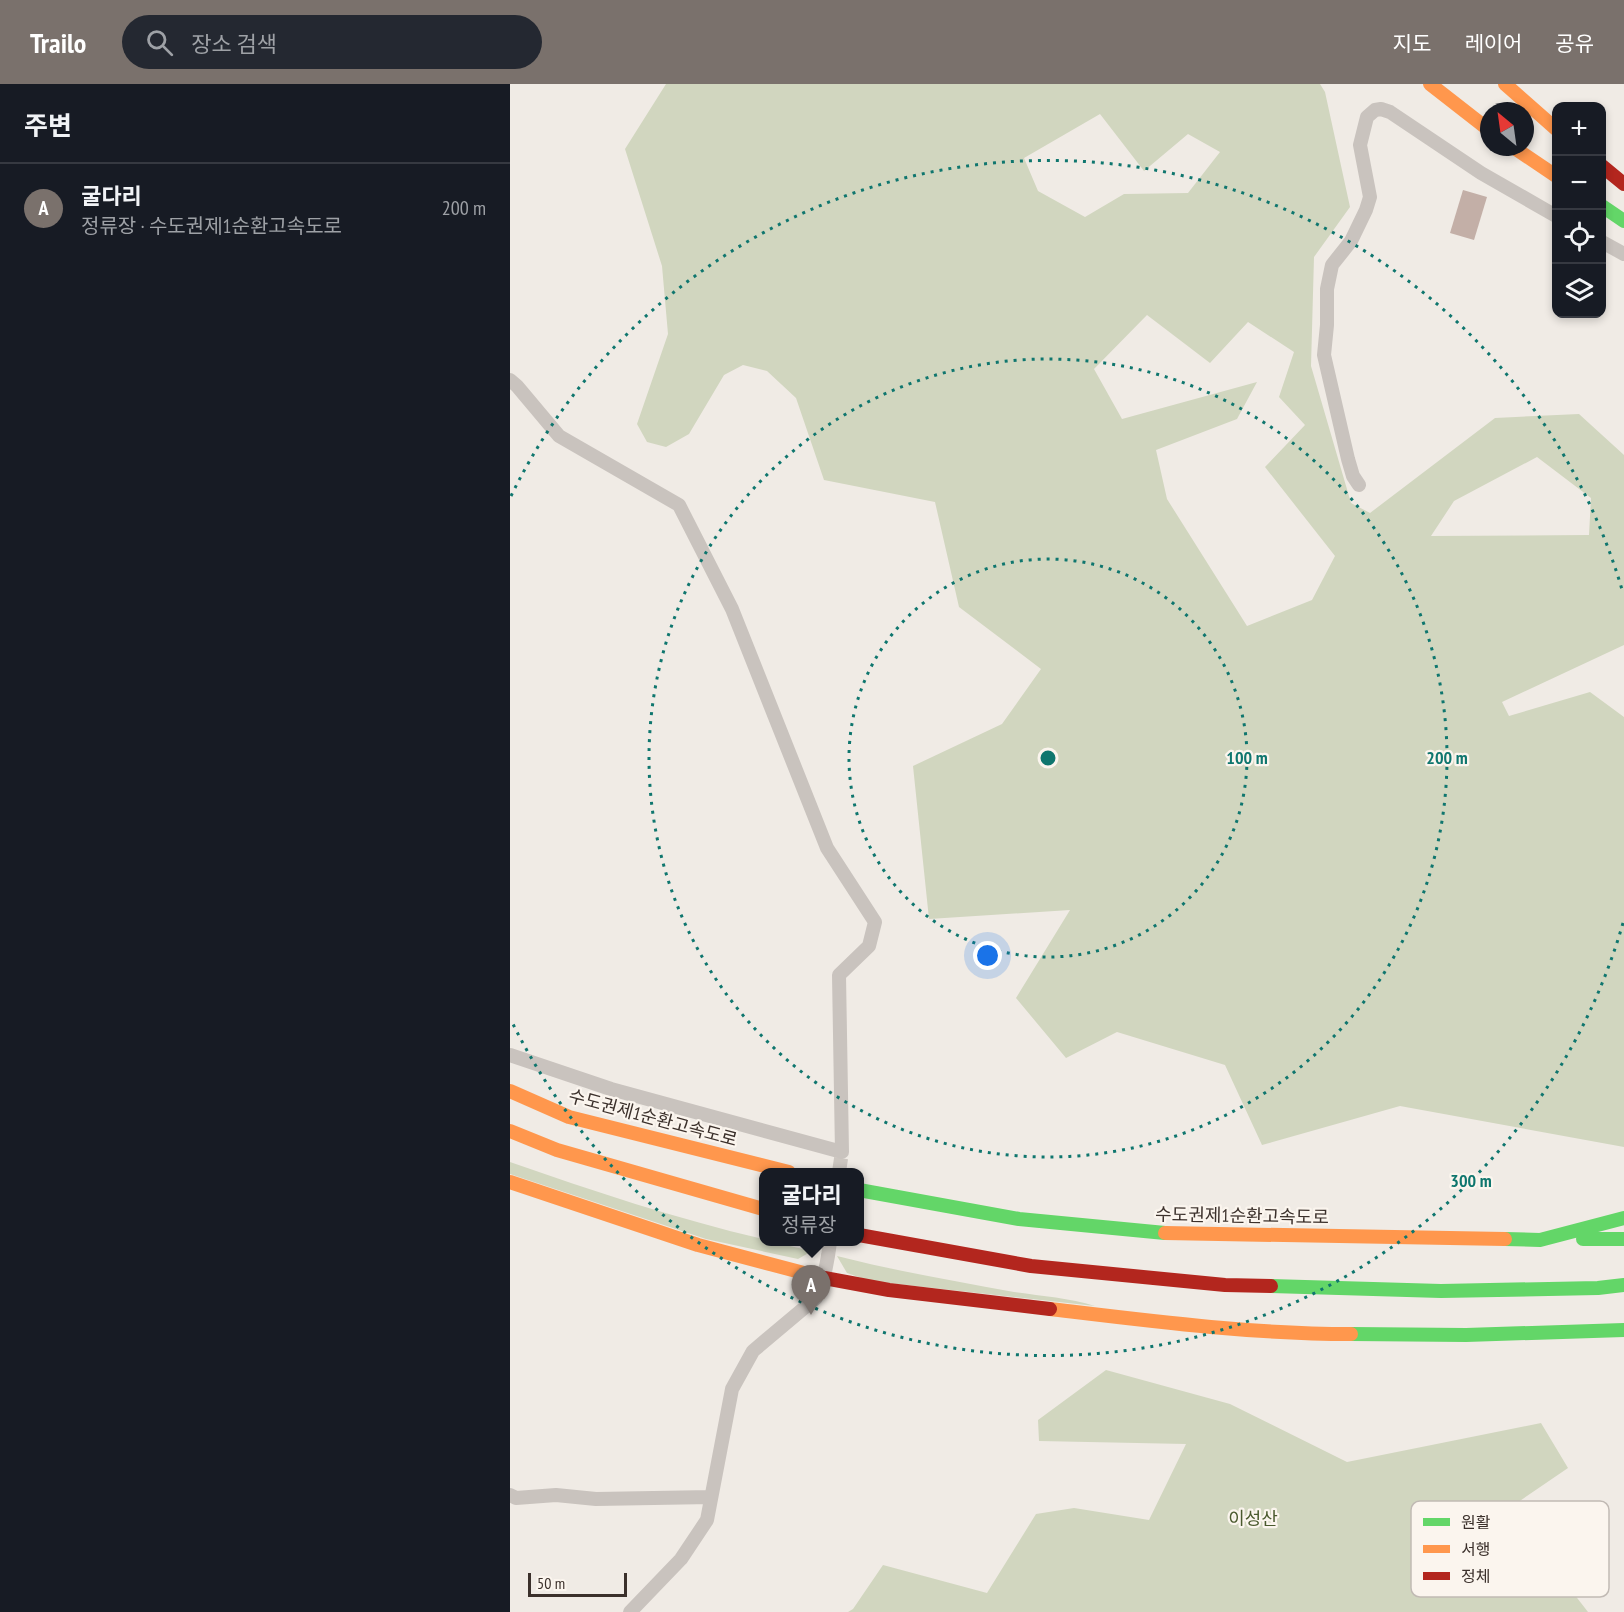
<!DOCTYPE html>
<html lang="ko">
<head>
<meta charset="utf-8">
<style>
  :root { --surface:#171b24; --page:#242831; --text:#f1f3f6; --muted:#9ea1a6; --line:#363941; --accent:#7a716c }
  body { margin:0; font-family:"PT Sans Narrow","Noto Sans KR",sans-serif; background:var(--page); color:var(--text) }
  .controls { position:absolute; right:18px; top:18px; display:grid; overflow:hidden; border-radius:12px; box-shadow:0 3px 9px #0003 }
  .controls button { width:54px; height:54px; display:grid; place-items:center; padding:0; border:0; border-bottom:2px solid var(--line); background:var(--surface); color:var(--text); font:30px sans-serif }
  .compass { position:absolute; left:970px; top:18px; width:54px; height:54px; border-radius:50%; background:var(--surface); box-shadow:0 3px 9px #0003; rotate:331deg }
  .scale { position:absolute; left:18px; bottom:15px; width:99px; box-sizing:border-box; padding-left:6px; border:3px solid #3b302b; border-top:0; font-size:16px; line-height:21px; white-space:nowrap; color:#3b302b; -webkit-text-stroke:4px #fbf5ee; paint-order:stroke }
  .you { position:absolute; left:478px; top:872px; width:21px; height:21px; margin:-15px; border:4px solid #fff; border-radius:50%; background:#1a73e8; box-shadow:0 0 0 9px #1a73e833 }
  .badge { display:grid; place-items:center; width:39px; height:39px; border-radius:50%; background:var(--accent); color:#fff; font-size:20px; font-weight:700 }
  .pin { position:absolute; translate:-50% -50px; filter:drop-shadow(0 2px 3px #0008) }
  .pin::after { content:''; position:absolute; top:32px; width:21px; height:18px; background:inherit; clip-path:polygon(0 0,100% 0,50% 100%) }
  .popup { position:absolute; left:249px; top:1084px; width:105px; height:78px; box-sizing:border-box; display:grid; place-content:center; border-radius:12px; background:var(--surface); filter:drop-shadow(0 2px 4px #0005); font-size:20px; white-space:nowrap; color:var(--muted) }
  .popup b { font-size:22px; color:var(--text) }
  .popup::after { content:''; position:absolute; left:50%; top:100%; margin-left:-12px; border:12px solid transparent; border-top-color:var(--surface) }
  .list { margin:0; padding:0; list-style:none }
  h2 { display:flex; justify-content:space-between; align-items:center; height:78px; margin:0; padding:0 24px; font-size:26px }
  h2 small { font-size:20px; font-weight:400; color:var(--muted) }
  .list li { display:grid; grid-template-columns:39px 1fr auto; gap:18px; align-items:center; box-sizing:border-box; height:90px; padding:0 24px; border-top:2px solid var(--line) }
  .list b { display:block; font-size:22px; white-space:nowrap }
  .list p { margin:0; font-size:20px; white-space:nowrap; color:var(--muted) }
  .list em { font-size:20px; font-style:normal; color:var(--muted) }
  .icon { flex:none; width:33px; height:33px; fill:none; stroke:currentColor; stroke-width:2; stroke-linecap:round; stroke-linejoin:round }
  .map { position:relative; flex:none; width:1114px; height:1528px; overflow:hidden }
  header { display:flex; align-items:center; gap:36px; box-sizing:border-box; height:84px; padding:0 30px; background:var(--accent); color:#fff }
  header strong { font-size:28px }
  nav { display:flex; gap:33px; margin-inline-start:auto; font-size:21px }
  .search { width:420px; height:54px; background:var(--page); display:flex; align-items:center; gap:15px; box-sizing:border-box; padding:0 21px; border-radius:33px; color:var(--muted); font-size:22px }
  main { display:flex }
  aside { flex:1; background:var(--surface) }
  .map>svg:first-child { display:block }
  .green { fill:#d1d6bf; fill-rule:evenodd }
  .building { fill:#c3afa7 }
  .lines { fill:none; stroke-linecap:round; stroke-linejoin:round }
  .street-tunnel { stroke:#ccc6c0; stroke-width:14; stroke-dasharray:14 7; stroke-linecap:butt }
  .street { stroke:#c9c3be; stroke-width:14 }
  .fast { stroke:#63d668; stroke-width:14 }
  .slow { stroke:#ff974d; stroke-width:14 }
  .jam { stroke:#b3261e; stroke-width:14 }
  .ring { fill:none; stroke:#0f766e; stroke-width:3; stroke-dasharray:3 6 }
  .labels { text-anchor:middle; stroke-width:4.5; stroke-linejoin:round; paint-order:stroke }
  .street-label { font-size:18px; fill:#3b302b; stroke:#fbf5ee }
  .park-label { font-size:18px; fill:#4a5a2e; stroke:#fbf5ee }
  .key { fill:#fbf5ee; stroke:#c1bab4; stroke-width:1.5 }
  .key-label { font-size:16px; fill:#3b302b }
  .centre { fill:#0f766e; stroke:#fbf5ee; stroke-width:3 }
  .ring-label { font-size:18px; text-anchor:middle; font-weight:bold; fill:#0f766e; stroke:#fbf5ee; stroke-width:4.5; stroke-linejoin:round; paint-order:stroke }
</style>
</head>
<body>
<header>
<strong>Trailo</strong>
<div class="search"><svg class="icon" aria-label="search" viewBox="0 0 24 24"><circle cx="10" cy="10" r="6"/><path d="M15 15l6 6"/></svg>장소 검색</div>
<nav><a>지도</a><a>레이어</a><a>공유</a></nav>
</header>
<main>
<aside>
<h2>주변<small></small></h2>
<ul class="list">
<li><span class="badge">A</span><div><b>굴다리</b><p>정류장 · 수도권제1순환고속도로</p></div><em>200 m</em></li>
</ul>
</aside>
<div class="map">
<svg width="1114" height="1528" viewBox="0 0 1114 1528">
  <rect width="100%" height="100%" fill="#f0ebe5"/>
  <!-- green -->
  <path class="green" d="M156 0H810L815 8 840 123 804 173 801 282 841 419 860 429 985 334 1069 330 1114 371V561L992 618 999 632 1080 608 1114 633V1063L890 1022 752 1061 715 981 607 948 556 974 506 914 560 826 419 835 403 682 492 640 531 585 449 523 425 418 314 396 286 314 257 287 233 281 214 291 179 350 156 363 137 358 127 340 158 250 152 182 115 65ZM590 30 634 87 678 50 710 68 678 109 614 110 575 133 528 107 514 74ZM637 231 700 279 738 238 784 268 769 313 795 341 755 383 825 472 802 516 737 542 657 415 646 366 727 335 747 298 612 335 584 285ZM1027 373 1081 414 1079 451 921 452 944 417Z
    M0 1078C83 1107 167 1135 253 1155V1158H262L302 1167 288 1175 196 1155 0 1090Z
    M327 1172C385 1187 445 1197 504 1208 531 1212 559 1214 585 1222L360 1197 337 1189Z
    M596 1286 720 1320 837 1378 1031 1339 1058 1384 998 1425 1078 1528H338L343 1525 373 1481 477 1509 526 1430 564 1424 639 1436 676 1360 529 1357 528 1336Z"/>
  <!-- building -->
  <path class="building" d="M953 106 977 113 964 156 940 149Z"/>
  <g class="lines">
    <!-- street-tunnel -->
    <path class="street-tunnel" d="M329 1088 332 1068
      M318 1172 320 1158"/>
    <!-- street -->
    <path class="street" d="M1092 158 1114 170
      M0 296 7 302 49 352 169 421 222 525 317 764 365 838 359 862 329 891 332 1068 101 1005 0 971
      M849 401 843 392 838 375 814 271 817 241V205L822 181 841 157 856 126 860 113 850 61 857 33 865 26 871 25 880 28 971 89 1046 132
      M0 1411 6 1414 46 1411 86 1415 201 1413
      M120 1528 171 1475 197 1436 222 1305 243 1267 306 1214 314 1193 318 1172"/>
    <!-- fast -->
    <path class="fast" d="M1092 122 1114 137
      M349 1106 509 1135 655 1149
      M995 1155 1030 1156 1114 1134
      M1073 1155H1114
      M761 1202 931 1207 1088 1204 1114 1201
      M841 1250 956 1251 1114 1246"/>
    <!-- slow -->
    <path class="slow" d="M920 0 979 46
      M995 0 1046 45
      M1003 63 1046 92
      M0 1007 59 1033 279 1088
      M0 1047 47 1066 253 1125
      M0 1098 188 1161 309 1193
      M655 1149 995 1155
      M540 1225C640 1237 740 1250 841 1250"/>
    <!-- jam -->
    <path class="jam" d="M1092 82 1114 100
      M349 1151 521 1182 715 1201 761 1202
      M309 1193 379 1206 540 1225"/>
  </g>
  <!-- distance rings -->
  <g class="ring">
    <circle cx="538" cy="674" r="199"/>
    <circle cx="538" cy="674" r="399"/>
    <path d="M1113 839A598 598 0 0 1 1 936M1 412A598 598 0 0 1 1113 509"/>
  </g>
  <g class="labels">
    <!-- street labels -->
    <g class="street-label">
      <text transform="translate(143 1034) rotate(15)" y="6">수도권제1순환고속도로</text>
      <text transform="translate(732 1132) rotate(1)" y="6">수도권제1순환고속도로</text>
    </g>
    <!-- park labels -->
    <g class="park-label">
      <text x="743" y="1441">이성산</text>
    </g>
  </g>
  <!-- legend -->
  <rect x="901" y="1417" width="198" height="96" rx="9" class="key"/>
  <rect x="913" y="1434" width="27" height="8" fill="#63d668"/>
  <rect x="913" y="1461" width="27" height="8" fill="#ff974d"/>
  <rect x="913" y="1488" width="27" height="8" fill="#b3261e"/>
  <g class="key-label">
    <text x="951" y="1444">원활</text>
    <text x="951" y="1471">서행</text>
    <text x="951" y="1498">정체</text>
  </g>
  <circle cx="538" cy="674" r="9" class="centre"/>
  <g class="ring-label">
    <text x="737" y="680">100 m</text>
    <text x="937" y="680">200 m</text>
    <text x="961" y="1103">300 m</text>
  </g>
</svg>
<div class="controls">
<button>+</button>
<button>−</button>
<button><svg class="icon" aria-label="locate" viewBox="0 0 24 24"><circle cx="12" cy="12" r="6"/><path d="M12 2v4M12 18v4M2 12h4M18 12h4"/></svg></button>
<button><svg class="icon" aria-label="layers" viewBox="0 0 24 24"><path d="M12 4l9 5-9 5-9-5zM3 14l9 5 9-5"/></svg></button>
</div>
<svg class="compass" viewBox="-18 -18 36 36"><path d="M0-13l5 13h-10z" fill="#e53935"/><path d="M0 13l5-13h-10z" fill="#9ea1a6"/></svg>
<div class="scale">50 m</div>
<div class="you"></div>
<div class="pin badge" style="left:301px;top:1231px">A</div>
<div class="popup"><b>굴다리</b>정류장</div>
</div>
</main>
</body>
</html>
